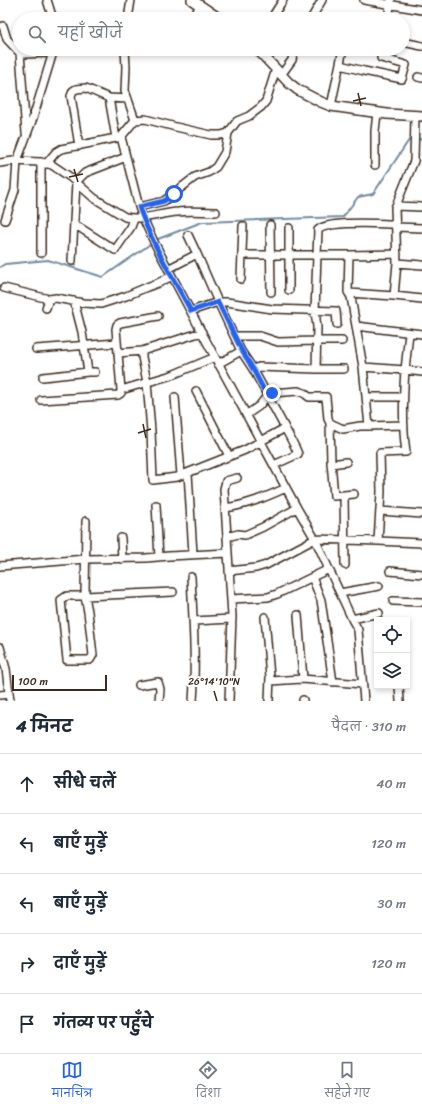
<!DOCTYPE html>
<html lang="hi">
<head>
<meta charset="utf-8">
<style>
  :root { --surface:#fff; --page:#f6f6f7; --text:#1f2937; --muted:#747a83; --line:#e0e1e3; --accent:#2563eb }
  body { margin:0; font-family:Sriracha,"Playpen Sans Deva",sans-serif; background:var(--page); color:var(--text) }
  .controls { position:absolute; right:12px; bottom:12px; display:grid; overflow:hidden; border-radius:0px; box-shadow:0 2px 6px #0003 }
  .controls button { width:36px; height:36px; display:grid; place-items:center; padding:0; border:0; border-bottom:1px solid var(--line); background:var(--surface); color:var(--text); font:20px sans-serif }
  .scale { position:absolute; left:12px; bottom:10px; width:95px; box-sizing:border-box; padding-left:4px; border:2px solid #3b2a1e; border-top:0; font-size:11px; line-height:14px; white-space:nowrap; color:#3b2a1e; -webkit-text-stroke:3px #fff; paint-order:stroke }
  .stop { position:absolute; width:12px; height:12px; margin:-9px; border:3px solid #2563eb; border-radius:50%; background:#fff }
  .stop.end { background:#2563eb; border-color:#fff; box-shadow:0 1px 4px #0008 }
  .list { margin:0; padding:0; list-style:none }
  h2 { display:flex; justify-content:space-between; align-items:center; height:52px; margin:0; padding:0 16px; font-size:17px }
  h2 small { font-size:13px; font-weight:400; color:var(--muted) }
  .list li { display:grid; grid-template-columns:26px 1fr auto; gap:12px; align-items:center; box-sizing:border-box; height:60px; padding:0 16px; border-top:1px solid var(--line) }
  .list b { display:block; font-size:15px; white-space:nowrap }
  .list em { font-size:13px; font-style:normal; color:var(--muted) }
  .icon { flex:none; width:22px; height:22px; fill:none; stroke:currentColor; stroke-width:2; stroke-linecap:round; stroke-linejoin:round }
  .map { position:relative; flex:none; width:422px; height:701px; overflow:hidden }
  .search { position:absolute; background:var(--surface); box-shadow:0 2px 6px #0003; left:12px; right:12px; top:12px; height:44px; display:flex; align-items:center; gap:10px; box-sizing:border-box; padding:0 14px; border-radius:22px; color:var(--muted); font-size:15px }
  .sheet { height:352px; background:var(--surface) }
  nav { display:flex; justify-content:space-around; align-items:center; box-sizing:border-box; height:56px; border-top:1px solid var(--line); background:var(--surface); font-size:11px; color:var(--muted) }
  nav a { display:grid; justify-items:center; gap:2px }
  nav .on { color:var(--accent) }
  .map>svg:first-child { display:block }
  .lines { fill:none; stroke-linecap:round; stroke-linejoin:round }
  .stream { stroke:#758ba0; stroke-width:2 }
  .minor-casing { stroke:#3b2a1e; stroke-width:10 }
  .major-casing { stroke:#3b2a1e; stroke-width:12 }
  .minor { stroke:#fff; stroke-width:7 }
  .major { stroke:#fff; stroke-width:9 }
  .route { stroke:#2563eb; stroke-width:5 }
  .ticks { fill:none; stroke:#3b2a1e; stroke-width:1.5 }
  .ticks-label { font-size:10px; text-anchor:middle; fill:#3b2a1e; stroke:#fff; stroke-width:4; stroke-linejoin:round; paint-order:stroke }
</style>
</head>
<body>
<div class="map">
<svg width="422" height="701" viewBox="0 0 422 701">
  <rect width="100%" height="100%" fill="#fff"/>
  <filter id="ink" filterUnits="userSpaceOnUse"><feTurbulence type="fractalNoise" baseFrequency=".025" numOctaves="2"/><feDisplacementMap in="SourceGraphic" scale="8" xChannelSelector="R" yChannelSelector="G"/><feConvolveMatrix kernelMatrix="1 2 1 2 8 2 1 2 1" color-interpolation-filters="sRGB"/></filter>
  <g filter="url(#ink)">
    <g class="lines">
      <!-- stream -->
      <path class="stream" d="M419 139 422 140
        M158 239 202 222 343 217 358 197 373 194 409 140
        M0 267 5 264 48 260 103 277 149 245"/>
      <defs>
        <path id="minor" d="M47 0 53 19
          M364 0 422 10
          M128 19 131 0
          M193 19 200 5
          M271 19 283 0
          M311 19 322 0
          M388 19 391 0
          M3 26 7 39 20 53 23 54 53 53
          M403 42 422 46
          M125 49 126 67 125 91 135 120 121 137 139 207 143 218 154 242 210 348 297 508 315 539 352 619 358 630 364 701
          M20 53 26 133
          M340 65 364 71 402 79 406 65 381 58 383 49
          M281 75 292 60 294 49
          M418 77 422 78
          M109 98 116 138
          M331 106 343 49
          M135 120 145 119 176 127 211 135H221L228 133 237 121 249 116 261 107 266 101 276 69
          M79 146 71 96 73 91 76 89 86 88 109 98 128 99
          M0 163 13 161 41 162 52 165 70 177 94 198 125 217C143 221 160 213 178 212 191 210 204 212 216 212
          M46 164 56 152 61 149 121 137
          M375 165V131L377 113
          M396 206 422 207
          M139 207 164 201 195 177 209 172 216 167 225 152 228 133
          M5 220 15 190 17 161 33 118 54 49
          M74 224 115 250 131 227 134 219
          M270 225 271 292
          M396 227 422 228
          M289 228V290
          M41 253V162
          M197 254 218 302 241 351
          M397 254 349 255 348 292 351 297 363 367 405 370 409 333
          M349 255H317L318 230C329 220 380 224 396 224
          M72 261 76 182 85 173 126 157
          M397 263 422 265
          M168 269 197 254 188 235
          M241 279 243 226
          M4 288 49 299
          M349 293 394 296 422 299
          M394 296 397 263 395 208 414 161 415 116
          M74 301 82 332 88 372H95
          M46 308 49 299 56 298 83 303 101 304 126 296 147 287 158 283 172 276
          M191 311 218 302H227L272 309 336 311 337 324
          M356 326 422 334
          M202 332 142 351V357L147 382 151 431 153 480 177 477 245 450 285 428 295 447 298 454 274 465
          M235 336H260L278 342 316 341H342
          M36 349 117 343
          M118 353 142 351
          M218 364 241 351 253 369 259 367 316 369 317 327 315 311 317 255H242
          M363 367 369 426 403 425
          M253 369 285 428
          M316 369H344
          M422 372 405 370C403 398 402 424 406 452L380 453 381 492 378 541 422 543
          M43 377 88 372
          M121 390 172 375 215 357
          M196 391 229 456
          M175 397 181 475
          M366 397H403
          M41 400 118 395 121 393V390L116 329 117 325 120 323 158 316
          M246 415 259 406 267 396 272 393 298 391 304 393 309 397H326L328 419 330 423 343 429 360 426H369
          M330 423 331 462 334 496 354 494
          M331 464 346 462
          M188 473 193 554
          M344 495 345 565
          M156 505 159 557
          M225 508C247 505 266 497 286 488
          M380 511 422 514
          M86 521 85 596H67L61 600 67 660H90L93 655 88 612 85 596 173 592
          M227 537 238 534 245 535 263 527 297 508
          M121 538 122 559
          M228 553 224 489 226 481 237 478
          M0 566 86 559 146 558 169 556 228 553 232 616 229 701
          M229 571 256 568 266 565 315 539 378 541
          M390 571 422 574
          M191 577C193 619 196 660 193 701
          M312 577 321 600 333 682
          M340 593 379 586
          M231 599 268 597 277 594 329 569
          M393 601 422 602
          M298 615 303 679
          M265 617 270 677 269 701
          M352 619 379 613
          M194 621 231 619
          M0 647 6 669 10 701
          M270 681 302 679 362 684
          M139 685 158 682 160 689 159 701
          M399 686 400 701
          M0 695 9 694
          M303 701V700"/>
        <path id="major" d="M192 0 220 19
          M257 49 289 83 298 90 321 102 331 106 387 114 422 116"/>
      </defs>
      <!-- minor casing -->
      <use href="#minor" class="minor-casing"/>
      <!-- major casing -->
      <use href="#major" class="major-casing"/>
      <!-- minor -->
      <use href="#minor" class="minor"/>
      <!-- major -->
      <use href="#major" class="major"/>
    </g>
  </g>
  <g class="lines" filter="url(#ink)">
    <!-- route -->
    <path class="route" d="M174 194 164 201 139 207C151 242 173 278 191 311L218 302 242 351 253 369 267 396 272 393"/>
  </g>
  <!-- ticks -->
  <path class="ticks" d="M358 93 361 106M353 101 366 98M74 169 78 182M69 177 83 174M143 424 146 438M138 433 151 429M214 691 217 701"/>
  <g class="ticks-label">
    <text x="214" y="685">26°14'10"N</text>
  </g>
</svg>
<div class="controls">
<button><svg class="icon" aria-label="locate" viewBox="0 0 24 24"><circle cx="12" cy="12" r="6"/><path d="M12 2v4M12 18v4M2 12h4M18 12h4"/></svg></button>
<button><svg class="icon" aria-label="layers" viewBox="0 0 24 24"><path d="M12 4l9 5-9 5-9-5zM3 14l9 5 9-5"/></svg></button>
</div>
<div class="scale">100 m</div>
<div class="stop" style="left:174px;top:194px"></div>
<div class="stop end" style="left:272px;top:393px"></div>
<div class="search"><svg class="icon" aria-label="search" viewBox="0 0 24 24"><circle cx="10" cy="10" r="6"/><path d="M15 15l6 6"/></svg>यहाँ खोजें</div>
</div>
<section class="sheet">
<h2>4 मिनट<small>पैदल · 310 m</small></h2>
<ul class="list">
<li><svg class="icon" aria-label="ahead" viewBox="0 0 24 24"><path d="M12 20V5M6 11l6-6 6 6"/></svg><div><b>सीधे चलें</b></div><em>40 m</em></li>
<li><svg class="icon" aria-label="left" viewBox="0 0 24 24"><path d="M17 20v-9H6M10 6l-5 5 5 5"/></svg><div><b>बाएँ मुड़ें</b></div><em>120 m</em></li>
<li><svg class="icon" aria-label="left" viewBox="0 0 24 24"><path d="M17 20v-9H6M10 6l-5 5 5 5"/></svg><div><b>बाएँ मुड़ें</b></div><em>30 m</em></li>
<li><svg class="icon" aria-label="right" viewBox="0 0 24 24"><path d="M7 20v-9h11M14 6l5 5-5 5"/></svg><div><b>दाएँ मुड़ें</b></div><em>120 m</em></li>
<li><svg class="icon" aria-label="arrive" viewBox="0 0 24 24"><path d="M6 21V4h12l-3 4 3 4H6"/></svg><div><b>गंतव्य पर पहुँचे</b></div></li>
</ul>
</section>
<nav>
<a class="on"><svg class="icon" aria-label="map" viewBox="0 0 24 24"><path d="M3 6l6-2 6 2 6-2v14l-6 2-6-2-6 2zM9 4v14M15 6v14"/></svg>मानचित्र</a>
<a><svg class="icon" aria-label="directions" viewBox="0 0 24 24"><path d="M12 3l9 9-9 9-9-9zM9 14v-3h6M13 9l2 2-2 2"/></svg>दिशा</a>
<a><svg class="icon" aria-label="saved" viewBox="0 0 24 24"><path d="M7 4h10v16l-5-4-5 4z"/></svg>सहेजे गए</a>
</nav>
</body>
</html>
